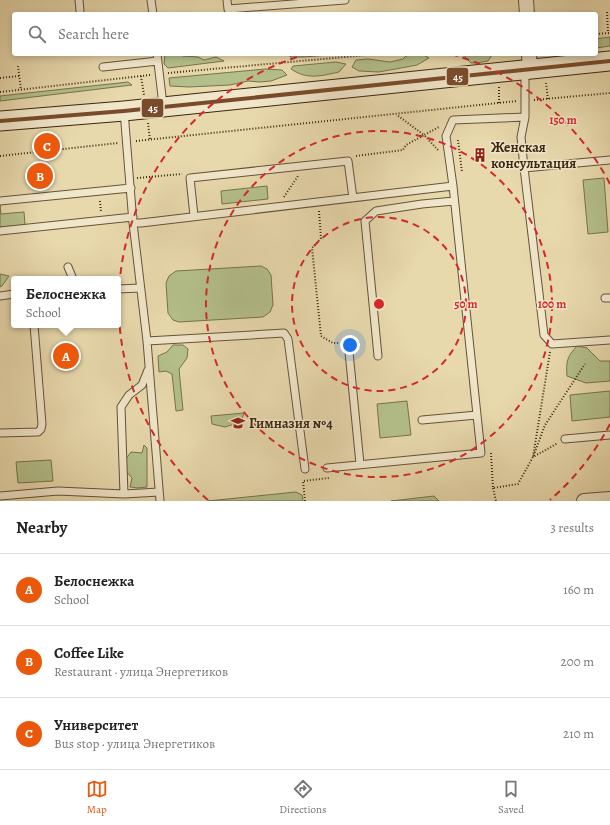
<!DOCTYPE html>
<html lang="en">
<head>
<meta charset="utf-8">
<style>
  :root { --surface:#fff; --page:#f2f2f2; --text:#222; --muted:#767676; --line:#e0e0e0; --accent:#ea580c }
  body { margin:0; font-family:Alegreya,serif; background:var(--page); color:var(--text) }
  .you { position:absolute; left:350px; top:345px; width:14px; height:14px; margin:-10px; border:3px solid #fff; border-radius:50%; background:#1a73e8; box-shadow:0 0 0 6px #1a73e833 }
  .badge { display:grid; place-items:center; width:26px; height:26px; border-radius:50%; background:var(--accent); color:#fff; font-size:13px; font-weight:700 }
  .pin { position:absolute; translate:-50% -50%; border:2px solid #fff; box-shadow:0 1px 4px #0006 }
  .popup { position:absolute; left:11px; top:276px; width:110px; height:52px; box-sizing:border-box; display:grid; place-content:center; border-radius:4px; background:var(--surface); filter:drop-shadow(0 1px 3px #0005); font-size:13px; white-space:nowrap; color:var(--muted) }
  .popup b { font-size:15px; color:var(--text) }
  .popup::after { content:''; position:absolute; left:50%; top:100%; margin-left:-8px; border:8px solid transparent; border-top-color:var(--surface) }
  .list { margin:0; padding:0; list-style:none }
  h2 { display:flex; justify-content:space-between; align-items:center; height:52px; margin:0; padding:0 16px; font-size:17px }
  h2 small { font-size:13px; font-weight:400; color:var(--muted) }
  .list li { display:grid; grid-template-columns:26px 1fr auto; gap:12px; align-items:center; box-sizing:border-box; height:72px; padding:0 16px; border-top:1px solid var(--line) }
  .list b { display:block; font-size:15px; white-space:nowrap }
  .list p { margin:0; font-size:13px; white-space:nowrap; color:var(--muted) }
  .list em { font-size:13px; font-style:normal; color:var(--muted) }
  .icon { flex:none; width:22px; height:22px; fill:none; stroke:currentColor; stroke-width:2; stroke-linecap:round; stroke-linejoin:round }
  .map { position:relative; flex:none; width:610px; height:501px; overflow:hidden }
  .search { position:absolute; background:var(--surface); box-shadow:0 2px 6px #0003; left:12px; right:12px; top:12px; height:44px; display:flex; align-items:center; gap:10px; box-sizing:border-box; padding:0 14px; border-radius:4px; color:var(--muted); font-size:15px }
  .sheet { height:268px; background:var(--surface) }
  nav { display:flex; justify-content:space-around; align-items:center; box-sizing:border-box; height:56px; border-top:1px solid var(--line); background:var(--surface); font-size:11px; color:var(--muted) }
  nav a { display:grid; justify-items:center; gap:2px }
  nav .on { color:var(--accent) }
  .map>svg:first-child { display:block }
  .green { fill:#b4c08b; stroke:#77734e }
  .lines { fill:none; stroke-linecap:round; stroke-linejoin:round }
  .service-casing { stroke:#665337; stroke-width:9 }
  .minor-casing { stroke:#665337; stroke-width:16 }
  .secondary-casing { stroke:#3a2610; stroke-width:21 }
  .path { stroke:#3a2610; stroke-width:2; stroke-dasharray:1 2; stroke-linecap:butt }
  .service { stroke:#f0e6ca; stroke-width:7 }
  .minor { stroke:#f0e6ca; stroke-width:14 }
  .secondary { stroke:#f0e6ca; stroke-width:19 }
  .bus-1-casing { stroke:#f0e6ca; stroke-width:7 }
  .bus-1 { stroke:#7a4b2a; stroke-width:4 }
  .ring { fill:none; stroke:#d62828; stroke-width:2; stroke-dasharray:7 5 }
  .labels { text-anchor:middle; stroke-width:3; stroke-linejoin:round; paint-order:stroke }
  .poi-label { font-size:14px; font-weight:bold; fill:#3a2610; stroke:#f0e6ca; text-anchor:start }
  .centre { fill:#d62828; stroke:#f0e6ca; stroke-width:2 }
  .ring-label { font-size:12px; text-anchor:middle; font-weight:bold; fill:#d62828; stroke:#f0e6ca; stroke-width:3; stroke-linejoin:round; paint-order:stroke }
  .line-badge { stroke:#f0e6ca; stroke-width:1.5 }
  .badge-label { font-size:11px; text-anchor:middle; font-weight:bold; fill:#fff }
</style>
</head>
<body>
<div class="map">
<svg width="610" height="501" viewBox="0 0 610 501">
  <rect width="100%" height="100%" fill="#e8d9ad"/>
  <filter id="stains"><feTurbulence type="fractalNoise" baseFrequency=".005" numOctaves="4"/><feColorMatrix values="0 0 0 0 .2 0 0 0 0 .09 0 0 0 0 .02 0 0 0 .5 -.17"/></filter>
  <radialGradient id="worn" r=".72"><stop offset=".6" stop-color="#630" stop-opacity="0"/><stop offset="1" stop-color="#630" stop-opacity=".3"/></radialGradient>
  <!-- green -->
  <path class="green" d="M610 37V46L596 48V39Z
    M165 54H181L182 56 198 57 204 60 216 57 224 61 168 68 164 64Z
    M290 54H342L304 57H290Z
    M414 54H422L429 58 417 65 379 72 359 71 352 67 356 60 368 59 390 62 403 59 406 56Z
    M465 54 492 55 488 61 477 63H471L465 57Z
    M336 62 346 64 339 72C321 76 307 80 291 69L293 66Z
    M265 69 282 70 287 75 271 81 260 82 248 81 230 85 189 87 170 86 169 78Z
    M128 82 132 85 0 101V96Z
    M604 178 608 232 588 234 583 180Z
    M267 186 268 199 222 204 221 191Z
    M0 205 1 214 24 212 25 225 0 227Z
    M261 266 267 269 271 275 273 305 270 312 263 317 179 322 173 320 168 313 166 283 169 276 176 271Z
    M0 274 9 276 2 286 0 287Z
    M173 345H183L188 349 187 358 179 369 183 410 176 411 172 374 166 371 159 372 158 356 167 352Z
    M577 346 587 348 600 361H610V381L586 383 567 376C566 361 567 357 577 346Z
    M610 391V417L572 421 570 395Z
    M407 401 411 435 380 438 377 404Z
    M244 413 241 422 225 427 212 424 211 416Z
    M144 445 147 448V487L138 488 130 487 132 478 125 470V460L131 452 142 453Z
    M51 460 53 481 18 483 16 462Z
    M296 492 302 495 303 501H208Z
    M434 496 439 501H391Z"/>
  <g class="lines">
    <defs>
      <path id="service" d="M79 0 80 11
        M151 0 153 14
        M227 0 228 9 345 0
        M157 54 163 105
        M103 67 158 61
        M525 71V117L521 137 524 168 544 335 552 344 610 340
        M124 111 133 223 147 341 160 501
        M524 168 610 160
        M0 201 131 188
        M194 216 190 178 348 161 353 198
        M133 223H141L453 186
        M0 231 133 217
        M68 267 73 279
        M118 289 140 288
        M0 296 14 294
        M605 298H610
        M147 341 284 333 288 339 305 469
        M348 342 360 464
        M378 356 365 221 376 211 422 204 454 201
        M422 420 477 415
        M0 433 38 432 41 429 42 424 34 325
        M565 439 610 435
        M327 468 481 453 453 186 446 136 453 120 525 117
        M124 494 121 407 129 395 142 385 148 370
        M0 496 58 491 124 494 159 492"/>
      <path id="minor" d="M526 0 527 14
        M529 54 530 70
        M584 501 610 499"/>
      <path id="secondary" d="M0 121 124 111 610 61"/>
    </defs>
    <!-- service casing -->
    <use href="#service" class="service-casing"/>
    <!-- minor casing -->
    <use href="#minor" class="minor-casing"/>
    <!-- secondary casing -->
    <use href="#secondary" class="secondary-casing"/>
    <!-- path -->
    <path class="path" d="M607 12 608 33
      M596 34 610 33
      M18 66 21 90
      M168 73 378 54
      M141 76 144 95
      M0 78 19 76
      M546 83 548 99
      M0 92 150 75
      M534 100 610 93
      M499 103V86
      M148 123 150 140
      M458 140 462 172
      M136 141 517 101
      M438 150 424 135 439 127
      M0 156 118 143
      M356 156 403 150 406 145 424 135 397 115
      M137 178 182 174
      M284 197 298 176
      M100 201 101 212
      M319 211 321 238 312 248 321 336 333 343H339
      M550 352 533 457 545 425 585 364
      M491 453 493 488 518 484 533 457 558 443
      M493 488 496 501
      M305 501 303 481 329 478"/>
    <!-- service -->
    <use href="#service" class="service"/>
    <!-- minor -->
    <use href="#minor" class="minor"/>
    <!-- secondary -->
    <use href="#secondary" class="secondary"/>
    <defs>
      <path id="bus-1" d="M0 121 124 111 610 61"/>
    </defs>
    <!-- bus-1 casing -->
    <use href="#bus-1" class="bus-1-casing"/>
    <!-- bus-1 -->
    <use href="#bus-1" class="bus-1"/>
  </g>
  <!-- distance rings -->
  <g class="ring">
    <circle cx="379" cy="304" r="87"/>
    <circle cx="379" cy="304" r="173"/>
    <path d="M610 424A260 260 0 0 1 550 500M208 500A260 260 0 0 1 307 54M451 54A260 260 0 0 1 610 184"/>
  </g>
  <!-- icons -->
  <defs>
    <symbol id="building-bare" viewBox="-9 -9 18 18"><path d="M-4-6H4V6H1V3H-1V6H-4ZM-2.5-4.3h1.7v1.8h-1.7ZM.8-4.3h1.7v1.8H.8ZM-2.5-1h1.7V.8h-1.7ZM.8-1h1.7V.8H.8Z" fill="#8f2418" stroke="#f0e6ca" stroke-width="2.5" paint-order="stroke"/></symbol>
    <symbol id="school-bare" viewBox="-9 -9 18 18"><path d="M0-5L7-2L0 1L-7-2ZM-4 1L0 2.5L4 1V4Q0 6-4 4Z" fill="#8f2418" stroke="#f0e6ca" stroke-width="2.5" paint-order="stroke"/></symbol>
  </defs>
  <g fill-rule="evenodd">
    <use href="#building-bare" x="470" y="145" width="20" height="20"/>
    <use href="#school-bare" x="228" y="413" width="20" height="20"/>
  </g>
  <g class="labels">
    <!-- poi labels -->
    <g class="poi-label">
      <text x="491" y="152">Женская<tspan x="491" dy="16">консультация</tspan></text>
      <text x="249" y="428">Гимназия №4</text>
    </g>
  </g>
  <circle cx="379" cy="304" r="6" class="centre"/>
  <g class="ring-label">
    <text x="563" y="124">150 m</text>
    <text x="466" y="308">50 m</text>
    <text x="552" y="308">100 m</text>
  </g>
  <g class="line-badge">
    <rect x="446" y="67" width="23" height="19" rx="4" fill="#7a4b2a"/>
    <rect x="141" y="98" width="23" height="20" rx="4" fill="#7a4b2a"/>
  </g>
  <g class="badge-label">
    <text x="458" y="81">45</text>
    <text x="153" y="112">45</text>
  </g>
  <rect width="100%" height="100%" filter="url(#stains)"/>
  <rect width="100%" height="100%" fill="url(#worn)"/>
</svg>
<div class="you"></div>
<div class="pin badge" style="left:66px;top:356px">A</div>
<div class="popup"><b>Белоснежка</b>School</div>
<div class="pin badge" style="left:40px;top:176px">B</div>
<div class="pin badge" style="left:47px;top:146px">C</div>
<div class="search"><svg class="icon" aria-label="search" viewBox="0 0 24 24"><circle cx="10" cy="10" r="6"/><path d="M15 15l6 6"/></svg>Search here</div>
</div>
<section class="sheet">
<h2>Nearby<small>3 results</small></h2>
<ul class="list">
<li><span class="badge">A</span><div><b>Белоснежка</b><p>School</p></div><em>160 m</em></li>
<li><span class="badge">B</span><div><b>Coffee Like</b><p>Restaurant · улица Энергетиков</p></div><em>200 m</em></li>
<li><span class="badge">C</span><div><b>Университет</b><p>Bus stop · улица Энергетиков</p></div><em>210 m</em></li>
</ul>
</section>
<nav>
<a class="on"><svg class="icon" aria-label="map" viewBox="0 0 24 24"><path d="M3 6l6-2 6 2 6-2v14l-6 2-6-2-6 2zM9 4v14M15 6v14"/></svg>Map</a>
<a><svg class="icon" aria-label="directions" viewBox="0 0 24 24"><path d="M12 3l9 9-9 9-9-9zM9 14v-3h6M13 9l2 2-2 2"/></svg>Directions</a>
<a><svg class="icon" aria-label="saved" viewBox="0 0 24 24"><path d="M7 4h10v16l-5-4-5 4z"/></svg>Saved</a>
</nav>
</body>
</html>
